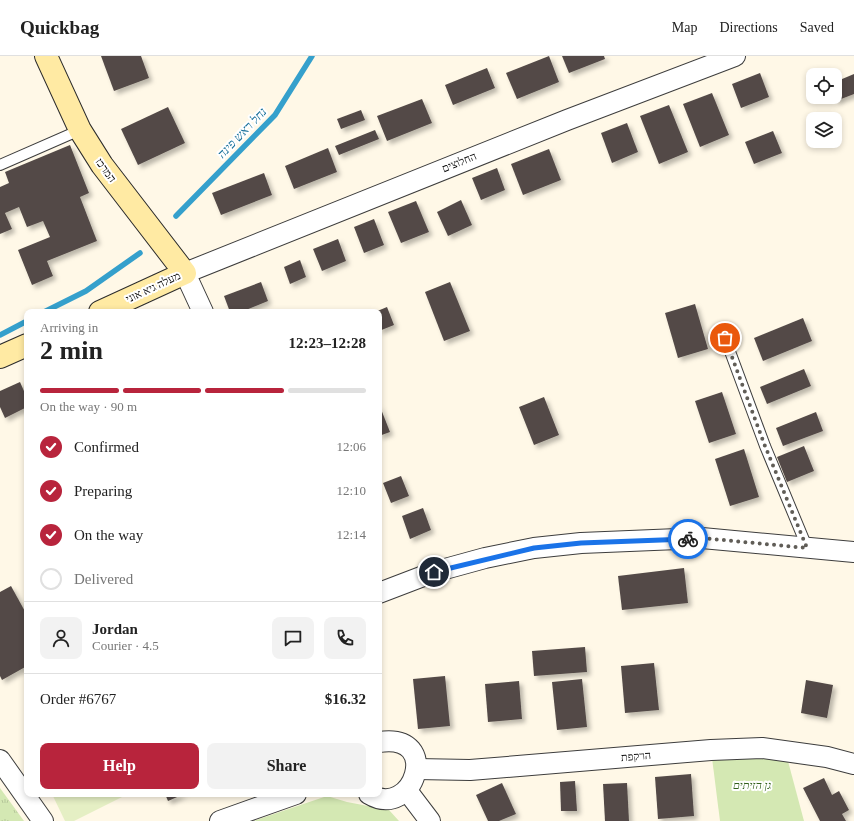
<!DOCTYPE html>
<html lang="en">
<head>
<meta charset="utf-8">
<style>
	:root { --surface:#fff; --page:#f2f2f2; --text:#222; --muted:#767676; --line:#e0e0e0; --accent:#b8243c }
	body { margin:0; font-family:"Times New Roman","Noto Sans Hebrew",serif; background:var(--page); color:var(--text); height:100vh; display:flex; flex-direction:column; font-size:15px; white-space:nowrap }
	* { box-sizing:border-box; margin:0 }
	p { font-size:13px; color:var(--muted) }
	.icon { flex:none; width:22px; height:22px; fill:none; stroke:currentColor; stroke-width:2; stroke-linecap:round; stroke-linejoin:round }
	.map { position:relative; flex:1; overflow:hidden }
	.drawer { position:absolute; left:24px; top:253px; width:358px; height:488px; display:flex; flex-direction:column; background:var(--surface); border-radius:8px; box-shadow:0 2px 6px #0003 }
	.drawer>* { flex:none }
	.tools { position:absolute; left:806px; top:12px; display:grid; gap:8px }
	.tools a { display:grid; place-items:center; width:36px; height:36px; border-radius:8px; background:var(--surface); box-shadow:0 2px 6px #0003; font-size:20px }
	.pin { position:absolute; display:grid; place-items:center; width:34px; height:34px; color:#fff; margin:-17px; border:2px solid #fff; border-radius:50%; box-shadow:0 1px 4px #0007 }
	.courier { position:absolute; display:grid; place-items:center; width:40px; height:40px; margin:-20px; border:3px solid #1a73e8; border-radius:50%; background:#fff; color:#222; box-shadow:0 1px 5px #0007 }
	.summary em { font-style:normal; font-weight:700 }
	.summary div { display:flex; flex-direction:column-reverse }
	.summary { display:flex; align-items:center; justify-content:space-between; height:68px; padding:0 16px }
	h1 { font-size:26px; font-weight:700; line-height:30px }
	.bar { display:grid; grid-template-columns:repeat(4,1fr); gap:6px 4px; align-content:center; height:48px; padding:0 16px }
	.bar i { height:5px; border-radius:3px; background:var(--line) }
	.bar .selected { background:var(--accent) }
	.bar p { grid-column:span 4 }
	.line { display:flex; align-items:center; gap:10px; padding:0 16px; border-top:1px solid var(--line) }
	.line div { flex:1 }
	.round { display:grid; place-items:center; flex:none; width:42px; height:42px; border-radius:8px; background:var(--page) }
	ol { padding:0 16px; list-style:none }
	li { display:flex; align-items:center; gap:12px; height:44px }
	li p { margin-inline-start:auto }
	li .icon { padding:4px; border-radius:50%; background:var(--accent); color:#fff; stroke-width:4 }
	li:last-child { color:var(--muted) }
	li i { width:22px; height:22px; border:2px solid var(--line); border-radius:50% }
	.primary-button { display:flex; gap:8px; margin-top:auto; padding:8px 16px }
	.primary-button a { flex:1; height:46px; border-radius:8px; background:var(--accent); color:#fff; font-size:16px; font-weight:700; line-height:46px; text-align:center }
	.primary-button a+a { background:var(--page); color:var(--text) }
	header { display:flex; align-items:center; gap:24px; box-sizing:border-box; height:56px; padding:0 20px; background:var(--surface); border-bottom:1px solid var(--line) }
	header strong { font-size:19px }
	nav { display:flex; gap:22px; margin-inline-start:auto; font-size:14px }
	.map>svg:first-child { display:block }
</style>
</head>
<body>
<header>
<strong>Quickbag</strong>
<nav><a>Map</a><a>Directions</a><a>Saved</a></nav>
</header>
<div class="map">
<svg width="854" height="765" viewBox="0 0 854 765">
	<defs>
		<pattern id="grass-tufts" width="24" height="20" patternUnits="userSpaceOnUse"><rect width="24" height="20" fill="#d4e8b3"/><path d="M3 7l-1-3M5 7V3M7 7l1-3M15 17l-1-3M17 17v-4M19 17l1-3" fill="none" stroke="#b5c699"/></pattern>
		<filter id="shadow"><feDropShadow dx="3.5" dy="3.5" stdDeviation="2" flood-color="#0004"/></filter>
	</defs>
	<rect width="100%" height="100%" fill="#fff8e7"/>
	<path fill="url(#grass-tufts)" d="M0 732 24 765H0Z"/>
	<g fill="#d4e8b3">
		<path d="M711 694H785L804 765H720Z"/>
		<path d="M327 740 347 746 389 754 399 765H253Z"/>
	</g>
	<path fill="#e5efc4" d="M52 738H128L74 765H65Z"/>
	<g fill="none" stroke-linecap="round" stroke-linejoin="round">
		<g stroke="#35a0cc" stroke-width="5.5">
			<path d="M176 160 275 59 312 0"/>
			<path d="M44 256 86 235 140 197"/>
			<path d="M0 279 27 265"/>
		</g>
	</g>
	<g fill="#534a47" filter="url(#shadow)">
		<path d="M101 0H141L149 22 114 35Z"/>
		<path d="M549 0 559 26 517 43 506 17Z"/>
		<path d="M562 0H604L605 3 569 17Z"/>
		<path d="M487 12 495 32 453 49 445 29Z"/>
		<path d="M760 17 769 41 741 52 732 28Z"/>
		<path d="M854 18V38L836 45 835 41V26Z"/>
		<path d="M712 37 729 79 700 91 683 48Z"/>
		<path d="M422 43 432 67 387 85 377 60Z"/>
		<path d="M669 49 688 96 659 108 640 60Z"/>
		<path d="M168 51 185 87 138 109 121 73Z"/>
		<path d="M361 54 365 64 341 73 337 63Z"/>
		<path d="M627 67 638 96 612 107 601 77Z"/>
		<path d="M375 74 379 83 339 99 335 90Z"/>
		<path d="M773 75 782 97 754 108 745 86Z"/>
		<path d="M70 89 89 137 80 141 97 185 47 205 53 220 32 229 18 194 50 181 43 165 27 171 19 151 5 157 12 173 0 178V131L9 127 5 116Z"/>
		<path d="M328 92 337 116 294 133 285 110Z"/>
		<path d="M549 93 561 124 523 139 511 108Z"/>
		<path d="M497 112 505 134 481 144 472 122Z"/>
		<path d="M264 117 272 139 221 159 212 137Z"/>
		<path d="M461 144 472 169 448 180 437 156Z"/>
		<path d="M416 145 429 176 401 187 388 156Z"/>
		<path d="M374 163 384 189 364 197 354 171Z"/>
		<path d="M338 183 346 205 322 215 313 193Z"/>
		<path d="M300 204 306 221 290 228 284 211Z"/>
		<path d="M261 226 268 245 241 256H230L224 240Z"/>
		<path d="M450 226 470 275 444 285 425 236Z"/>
		<path d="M695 248 708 293 678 302 665 257Z"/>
		<path d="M387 251 394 269 379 275V256H375Z"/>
		<path d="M803 262 812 285 763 305 754 282Z"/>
		<path d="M804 313 811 330 767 348 760 331Z"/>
		<path d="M20 326 27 342V351L5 362 0 351V335Z"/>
		<path d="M722 336 736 378 709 387 695 345Z"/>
		<path d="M544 341 559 379 534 389 519 351Z"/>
		<path d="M379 348 390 376 379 380Z"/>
		<path d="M816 356 823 375 783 390 776 372Z"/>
		<path d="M804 390 814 415 787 426 777 401Z"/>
		<path d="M744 393 759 441 730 450 715 403Z"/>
		<path d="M401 420 409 440 391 447 383 427Z"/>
		<path d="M423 452 431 474 410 483 402 460Z"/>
		<path d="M684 512 688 547 622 554 618 520Z"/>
		<path d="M11 530 27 559V610L2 624 0 620V536Z"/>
		<path d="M585 591 587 616 534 620 532 595Z"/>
		<path d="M654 607 659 654 625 657 621 610Z"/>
		<path d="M445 620 450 670 418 673 413 623Z"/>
		<path d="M582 623 587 671 557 674 552 626Z"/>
		<path d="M806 624 833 629 827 662 801 657Z"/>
		<path d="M519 625 522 663 488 666 485 628Z"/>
		<path d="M691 718 694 760 658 763 655 721Z"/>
		<path d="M824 722 832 739 839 735 849 754 842 758 846 765H820L803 732Z"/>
		<path d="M575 725 577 755H561L560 726Z"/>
		<path d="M502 727 516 758 499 765H488L476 739Z"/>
		<path d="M627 727 629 765H605L603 728Z"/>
		<path d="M165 738H184L168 745Z"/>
	</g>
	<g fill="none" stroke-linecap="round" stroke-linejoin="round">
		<defs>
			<g id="lane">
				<path d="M0 109 80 74"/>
				<path d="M725 282 765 390 807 491"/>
			</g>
			<g id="street">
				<path d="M203 256 185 217 567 64 735 0"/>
				<path d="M379 537 434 516 485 502 534 492 581 487 702 482 854 496"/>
				<path d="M0 704 43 765"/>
				<path d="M417 713 470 714 711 694 762 692 827 701 854 708"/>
				<path d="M408 736 430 765"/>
				<path d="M369 738C414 765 443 676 379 686"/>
				<path d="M220 765 296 738"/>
			</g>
			<g id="secondary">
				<path d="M46 0 80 74 102 109 185 217 100 256"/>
				<path d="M0 301 27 289"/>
			</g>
		</defs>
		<use href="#lane" stroke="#3d3d3d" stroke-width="12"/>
		<use href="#street" stroke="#3d3d3d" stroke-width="22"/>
		<use href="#secondary" stroke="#2c2c2c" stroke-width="24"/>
		<use href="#lane" stroke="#fff" stroke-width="10"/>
		<use href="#street" stroke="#fff" stroke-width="20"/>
		<use href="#secondary" stroke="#ffeaa3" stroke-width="22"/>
	</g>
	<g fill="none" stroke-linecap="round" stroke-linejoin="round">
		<path stroke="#605d57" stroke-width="4" stroke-dasharray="0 7.2" d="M688 483 702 482 807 492 765 390 725 282"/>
		<path stroke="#1a73e8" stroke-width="5" d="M434 516 534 492 581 487 688 483"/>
	</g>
	<g text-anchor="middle" stroke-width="4" stroke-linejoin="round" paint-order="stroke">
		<g font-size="11" fill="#0a0a0a" stroke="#fff">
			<text transform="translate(459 106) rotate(-22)" y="4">החלוצים</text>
			<text transform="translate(106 114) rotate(54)" y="4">המרכז</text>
			<text transform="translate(153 231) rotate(-25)" y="4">מעלה גיא אוני</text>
			<text transform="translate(636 700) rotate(-5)" y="4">הרקפת</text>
		</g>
		<g font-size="11" font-style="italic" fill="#32601c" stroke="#fff">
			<text x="752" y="733">גן הזיתים</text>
		</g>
		<g font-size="12" font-style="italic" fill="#166f99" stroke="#fff">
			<text transform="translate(242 77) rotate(-46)" y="4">נחל ראש פינה</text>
		</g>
	</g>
</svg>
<div class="tools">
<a><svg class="icon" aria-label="locate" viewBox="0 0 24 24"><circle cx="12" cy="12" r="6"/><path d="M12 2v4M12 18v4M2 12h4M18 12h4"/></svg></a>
<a><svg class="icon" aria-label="layers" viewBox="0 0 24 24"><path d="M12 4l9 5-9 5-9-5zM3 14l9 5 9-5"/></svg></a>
</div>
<div class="pin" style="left:725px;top:282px;background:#ea580c"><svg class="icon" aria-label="bag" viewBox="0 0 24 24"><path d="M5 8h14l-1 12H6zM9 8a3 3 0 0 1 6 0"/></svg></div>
<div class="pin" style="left:434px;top:516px;background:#1f2937"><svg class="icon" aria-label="home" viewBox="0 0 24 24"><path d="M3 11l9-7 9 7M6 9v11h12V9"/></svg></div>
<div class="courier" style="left:688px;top:483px"><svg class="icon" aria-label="bike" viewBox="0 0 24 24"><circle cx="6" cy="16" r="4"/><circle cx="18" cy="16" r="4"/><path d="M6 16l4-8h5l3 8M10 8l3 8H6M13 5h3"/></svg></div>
<section class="drawer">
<div class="summary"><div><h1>2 min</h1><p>Arriving in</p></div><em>12:23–12:28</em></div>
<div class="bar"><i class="selected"></i><i class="selected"></i><i class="selected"></i><i></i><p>On the way · 90 m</p></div>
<ol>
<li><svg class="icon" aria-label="check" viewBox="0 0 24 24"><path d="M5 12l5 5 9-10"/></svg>Confirmed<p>12:06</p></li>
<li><svg class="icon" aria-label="check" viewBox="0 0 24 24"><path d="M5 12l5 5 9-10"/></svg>Preparing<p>12:10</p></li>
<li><svg class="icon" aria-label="check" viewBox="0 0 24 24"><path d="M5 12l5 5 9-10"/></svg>On the way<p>12:14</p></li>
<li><i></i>Delivered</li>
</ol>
<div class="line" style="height:72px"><a class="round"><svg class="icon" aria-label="person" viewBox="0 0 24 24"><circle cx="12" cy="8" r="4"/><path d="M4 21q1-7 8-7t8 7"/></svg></a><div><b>Jordan</b><p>Courier · 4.5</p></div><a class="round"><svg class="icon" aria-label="chat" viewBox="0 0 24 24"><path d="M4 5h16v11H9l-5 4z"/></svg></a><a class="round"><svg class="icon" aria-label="phone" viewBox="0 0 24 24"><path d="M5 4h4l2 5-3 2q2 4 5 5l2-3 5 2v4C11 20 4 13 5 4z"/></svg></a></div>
<div class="line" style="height:52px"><div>Order #6767</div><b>$16.32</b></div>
<div class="primary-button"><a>Help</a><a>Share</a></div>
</section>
</div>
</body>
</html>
